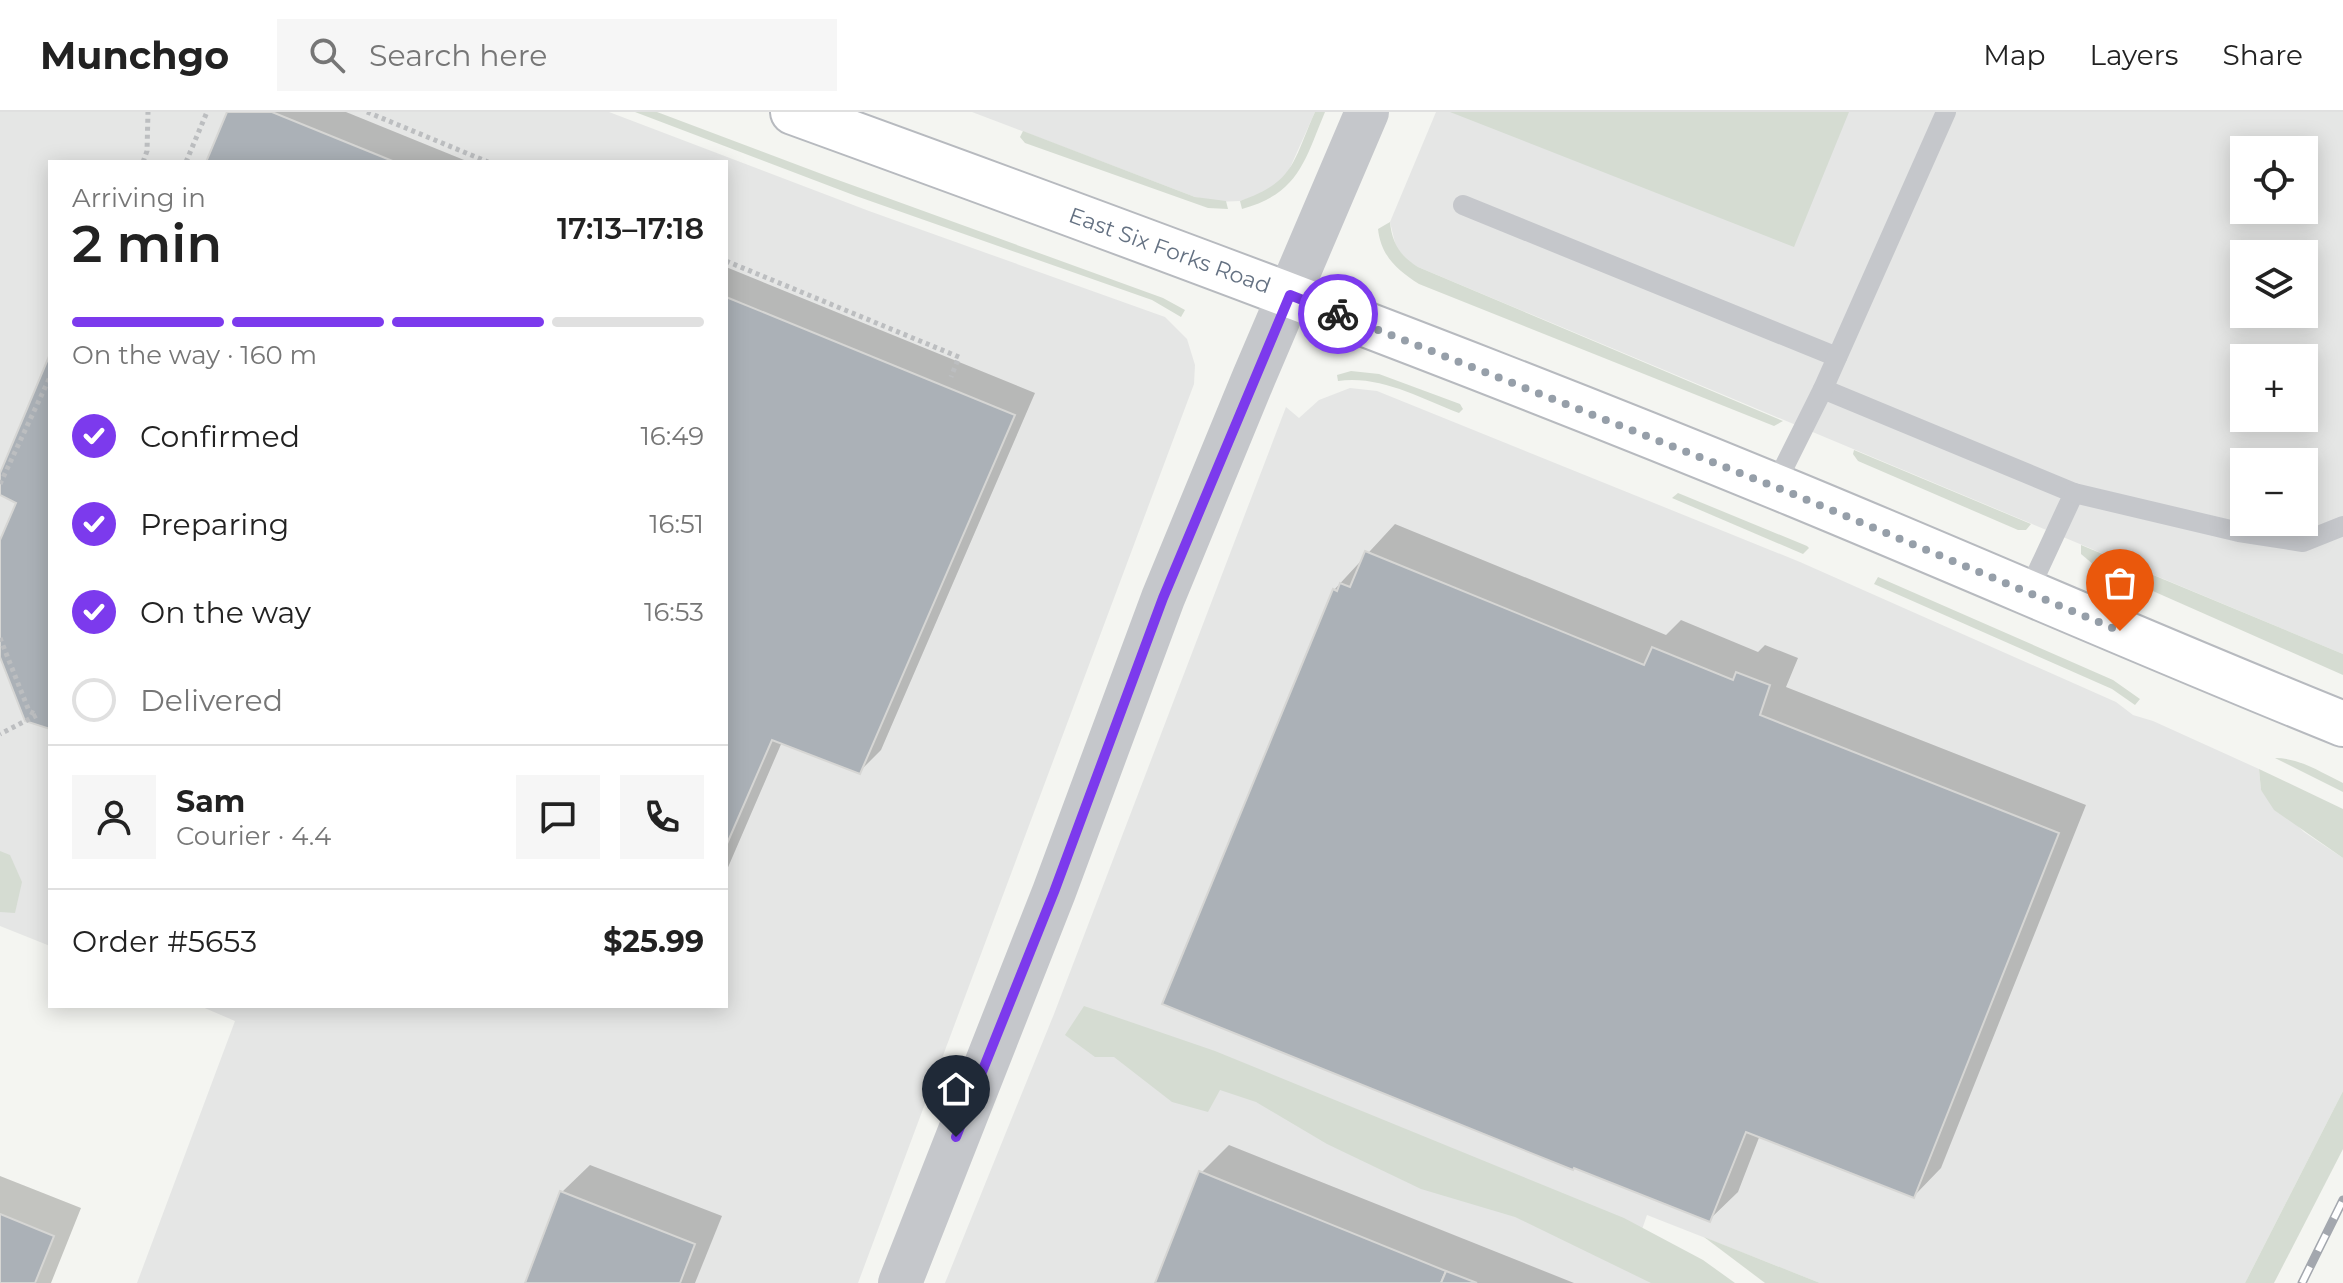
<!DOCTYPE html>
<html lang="en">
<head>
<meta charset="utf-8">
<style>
	:root { --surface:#fff; --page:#f6f6f6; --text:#222; --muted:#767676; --line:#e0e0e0; --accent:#7c3aed }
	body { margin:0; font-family:Montserrat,sans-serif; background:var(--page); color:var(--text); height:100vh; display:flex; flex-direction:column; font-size:30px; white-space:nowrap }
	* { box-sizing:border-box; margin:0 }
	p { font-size:26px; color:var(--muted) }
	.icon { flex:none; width:44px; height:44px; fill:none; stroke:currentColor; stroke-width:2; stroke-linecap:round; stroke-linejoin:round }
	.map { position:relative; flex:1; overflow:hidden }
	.details { position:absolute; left:48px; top:48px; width:680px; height:848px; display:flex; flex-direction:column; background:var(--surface); border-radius:0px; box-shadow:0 4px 20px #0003 }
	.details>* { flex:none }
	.tools { position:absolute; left:2230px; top:24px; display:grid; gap:16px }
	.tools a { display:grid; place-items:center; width:88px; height:88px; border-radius:0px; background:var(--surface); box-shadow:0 4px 20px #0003; font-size:40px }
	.pin { position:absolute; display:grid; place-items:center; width:68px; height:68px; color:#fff; margin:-82px -34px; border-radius:50% 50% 50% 0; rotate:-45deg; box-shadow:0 0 8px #0007 }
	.pin .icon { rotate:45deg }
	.courier { position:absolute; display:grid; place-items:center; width:80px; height:80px; margin:-40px; border:6px solid #7c3aed; border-radius:50%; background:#fff; color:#222; box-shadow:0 2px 10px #0007 }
	.head em { font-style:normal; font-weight:600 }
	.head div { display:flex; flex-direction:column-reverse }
	.head { display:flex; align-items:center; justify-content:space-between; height:136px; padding:0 24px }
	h1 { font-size:52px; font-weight:600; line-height:60px }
	.bar { display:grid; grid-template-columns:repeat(4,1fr); gap:12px 8px; align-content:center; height:96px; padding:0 24px }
	.bar i { height:10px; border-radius:6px; background:var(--line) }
	.bar .active { background:var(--accent) }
	.bar p { grid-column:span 4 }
	.line { display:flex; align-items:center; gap:20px; padding:0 24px; border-top:2px solid var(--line) }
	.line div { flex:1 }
	.round { display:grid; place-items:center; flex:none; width:84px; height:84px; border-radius:0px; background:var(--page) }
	ol { padding:0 24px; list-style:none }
	li { display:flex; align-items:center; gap:24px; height:88px }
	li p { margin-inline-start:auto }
	li .icon { padding:8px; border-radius:50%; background:var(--accent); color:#fff; stroke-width:4 }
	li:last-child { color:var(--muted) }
	li i { width:44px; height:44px; border:4px solid var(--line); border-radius:50% }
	header { display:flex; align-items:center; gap:48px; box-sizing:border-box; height:112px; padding:0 40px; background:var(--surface); border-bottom:2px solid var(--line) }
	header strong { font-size:38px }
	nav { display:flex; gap:44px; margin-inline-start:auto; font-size:28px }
	.search { width:560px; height:72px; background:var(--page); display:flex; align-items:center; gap:20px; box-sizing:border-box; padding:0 28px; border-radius:0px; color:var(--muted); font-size:30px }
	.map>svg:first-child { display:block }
</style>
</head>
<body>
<header>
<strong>Munchgo</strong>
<div class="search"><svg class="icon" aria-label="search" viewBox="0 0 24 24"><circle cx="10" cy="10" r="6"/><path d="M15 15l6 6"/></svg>Search here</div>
<nav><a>Map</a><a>Layers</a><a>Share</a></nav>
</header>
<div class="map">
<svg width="2343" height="1171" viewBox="0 0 2343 1171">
	<rect width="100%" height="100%" fill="#f4f5f1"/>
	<g fill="#e5e6e5" fill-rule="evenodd">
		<path d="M0 0H609L869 99 1165 205 1187 227 1195 253 1194 272 858 1171H137L235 909 200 894H726V50H50V834L0 814Z"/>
		<path d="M972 0H1315L1289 58 1280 70 1261 82 1240 89 1216 90 1195 85Z"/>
		<path d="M1436 0H2343V542L1418 155 1409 150 1396 135 1390 110ZM2244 38H2304V98H2244ZM2244 142H2304V202H2244ZM2244 246H2304V306H2244ZM2244 350H2304V410H2244Z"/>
		<path d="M1350 276 1377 279 1800 450 2116 590 2133 603 2153 609 2259 657 2261 678 2304 720 2343 746V979L2245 1171H1820L1647 1103 1639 1126 1694 1171H945L1054 902 1286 295 1299 306 1319 288Z"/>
	</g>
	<g fill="#d5dcd2">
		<path d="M635 0H657L827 64 1163 186 1185 198 1181 205 1152 188 856 84Z"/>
		<path d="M1315 0H1325C1304 50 1299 81 1242 97L1240 89C1295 70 1293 49 1315 0Z"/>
		<path d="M1450 0H1849L1794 135Z"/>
		<path d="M1023 19 1195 85 1226 89 1228 97 1208 96 1025 31 1020 25Z"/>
		<path d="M1390 110C1392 131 1400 144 1418 155L1783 309 1774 314 1419 172C1397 158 1381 144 1378 117Z"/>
		<path d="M1351 259 1379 262 1460 292 1463 297 1459 301C1420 286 1380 263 1338 269L1337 263Z"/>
		<path d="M1854 338 2031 412 2026 418H2018L1858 349 1853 342Z"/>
		<path d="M1678 381 1807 434 1809 436 1803 442 1672 386Z"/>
		<path d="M2081 433 2343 542V563L2094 453 2081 442Z"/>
		<path d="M1878 465 2113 568 2140 587 2135 593 2112 577 1874 472Z"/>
		<path d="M2275 646C2300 646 2322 661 2343 671V680Z"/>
		<path d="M2259 657 2343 697V746L2274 698 2261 678Z"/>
		<path d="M0 739 10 743 22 770 15 801 0 800Z"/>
		<path d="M1084 894 1215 939 1624 1106 1703 1148 1735 1171H1651L1515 1105 1421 1077 1327 1032 1256 990 1220 978 1208 1000 1172 990 1114 945H1095L1065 923Z"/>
		<path d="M2343 979V1037L2274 1171H2245Z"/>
		<path d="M1704 1125 1820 1171H1765Z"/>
	</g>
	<g fill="#0003">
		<path d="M229 0H346L469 50H208Z"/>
		<path d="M726 155 1035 281 881 638 859 660 782 630 726 760Z"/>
		<path d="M1395 412 1666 523 1681 508 1758 540 1765 533 1798 546 1786 575 2086 693 1941 1056 1914 1084 1760 1023 1738 1080 1710 1107 1334 478Z"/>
		<path d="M1229 1033 1574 1171H1157L1201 1061Z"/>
		<path d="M590 1053 722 1104 695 1171H527L562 1080Z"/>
		<path d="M0 1064 81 1096 51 1171H0Z"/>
	</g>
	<g fill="#abb1b7" stroke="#d6d6d4" stroke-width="2">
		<path d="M227 0H272L395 50H206Z"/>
		<path d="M726 185 1015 303 860 662 772 628 726 734Z"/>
		<path d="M50 242V617L25 609 0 545V428L16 391 0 383V361Z"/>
		<path d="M1365 439 1644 553 1652 535 1733 568 1736 560 1770 573 1760 603 2059 721 1914 1086 1746 1020 1710 1110 1574 1056 1573 1058 1162 892 1333 477 1337 479 1340 471 1350 475Z"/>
		<path d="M1199 1059 1446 1159 1441 1171H1155Z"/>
		<path d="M560 1079 695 1132 680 1171H525Z"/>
		<path d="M0 1102 54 1124 35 1171H0Z"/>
		<path d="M1446 1159 1477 1171H1441Z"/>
	</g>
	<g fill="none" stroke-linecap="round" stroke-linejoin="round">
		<defs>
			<path id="secondary" d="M793 0C1129 122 1464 246 1794 382 1978 458 2159 538 2343 612"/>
		</defs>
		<use href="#secondary" stroke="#b7babf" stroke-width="48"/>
		<g stroke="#bcbec0" stroke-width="5" stroke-dasharray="4 4" stroke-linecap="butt">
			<path d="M367 0 488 50"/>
			<path d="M143 50 147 39 148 0"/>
			<path d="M186 50 207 0"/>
			<path d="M726 149 959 245 951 265"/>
			<path d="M0 372 50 265"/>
			<path d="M0 526 29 599 37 603 0 622"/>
		</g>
		<g stroke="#c5c7cb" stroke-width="20">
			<path d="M1463 93 1837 245"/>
			<path d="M1823 277 2074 381 2028 480"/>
			<path d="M1774 375 1823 277 1946 0"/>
			<path d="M2074 381 2239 420 2303 430 2343 414"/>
		</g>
		<path stroke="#c5c7cb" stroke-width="44" d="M900 1171 1054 780 1163 486 1254 265 1367 0"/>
		<use href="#secondary" stroke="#fff" stroke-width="44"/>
		<defs>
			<path id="rail" d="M2302 1171 2343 1088"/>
		</defs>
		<use href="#rail" stroke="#a3a7ae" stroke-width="9"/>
		<use href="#rail" stroke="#fff" stroke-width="6" stroke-dasharray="18" stroke-linecap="butt"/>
	</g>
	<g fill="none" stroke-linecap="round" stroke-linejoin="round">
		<path stroke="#969fa9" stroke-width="8" stroke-dasharray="0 14.4" d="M1338 202 1793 382 2120 519"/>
		<path stroke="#7c3aed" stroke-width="10" d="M956 1025 1054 780 1163 486 1290 183 1338 202"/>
	</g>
	<g text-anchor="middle" stroke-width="8" stroke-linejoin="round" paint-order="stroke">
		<g font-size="22" fill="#647182" stroke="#fff">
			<text transform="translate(1170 138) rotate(20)" y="8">East Six Forks Road</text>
		</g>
	</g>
</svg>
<div class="tools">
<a><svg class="icon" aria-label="locate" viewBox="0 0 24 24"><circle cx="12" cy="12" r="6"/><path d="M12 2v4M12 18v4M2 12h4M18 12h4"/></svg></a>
<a><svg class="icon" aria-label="layers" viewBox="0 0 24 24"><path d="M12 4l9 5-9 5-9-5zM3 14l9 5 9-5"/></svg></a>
<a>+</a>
<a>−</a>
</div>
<div class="pin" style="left:2120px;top:519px;background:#ea580c"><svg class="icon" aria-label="bag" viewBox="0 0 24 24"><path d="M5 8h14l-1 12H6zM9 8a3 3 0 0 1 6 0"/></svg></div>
<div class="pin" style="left:956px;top:1025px;background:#1f2937"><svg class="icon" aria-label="home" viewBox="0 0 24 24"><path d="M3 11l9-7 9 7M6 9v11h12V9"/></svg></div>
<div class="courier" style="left:1338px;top:202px"><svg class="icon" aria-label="bike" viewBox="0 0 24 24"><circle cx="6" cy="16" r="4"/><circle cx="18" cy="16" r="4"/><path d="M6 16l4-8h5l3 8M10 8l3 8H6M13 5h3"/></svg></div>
<section class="details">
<div class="head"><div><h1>2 min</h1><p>Arriving in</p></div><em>17:13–17:18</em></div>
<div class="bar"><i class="active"></i><i class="active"></i><i class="active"></i><i></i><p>On the way · 160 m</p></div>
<ol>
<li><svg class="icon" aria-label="check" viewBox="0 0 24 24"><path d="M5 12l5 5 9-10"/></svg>Confirmed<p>16:49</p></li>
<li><svg class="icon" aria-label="check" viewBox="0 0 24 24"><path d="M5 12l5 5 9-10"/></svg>Preparing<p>16:51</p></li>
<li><svg class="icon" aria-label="check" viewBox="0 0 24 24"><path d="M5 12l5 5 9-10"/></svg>On the way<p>16:53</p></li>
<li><i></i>Delivered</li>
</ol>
<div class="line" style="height:144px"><a class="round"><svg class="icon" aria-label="person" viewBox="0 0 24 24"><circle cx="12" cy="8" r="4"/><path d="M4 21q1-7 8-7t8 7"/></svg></a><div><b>Sam</b><p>Courier · 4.4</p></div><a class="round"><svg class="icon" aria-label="chat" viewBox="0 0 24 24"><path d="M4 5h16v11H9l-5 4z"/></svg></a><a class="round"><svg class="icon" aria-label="phone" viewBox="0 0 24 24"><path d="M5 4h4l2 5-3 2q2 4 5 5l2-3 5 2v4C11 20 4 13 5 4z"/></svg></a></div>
<div class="line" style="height:104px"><div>Order #5653</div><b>$25.99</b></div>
</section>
</div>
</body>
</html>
